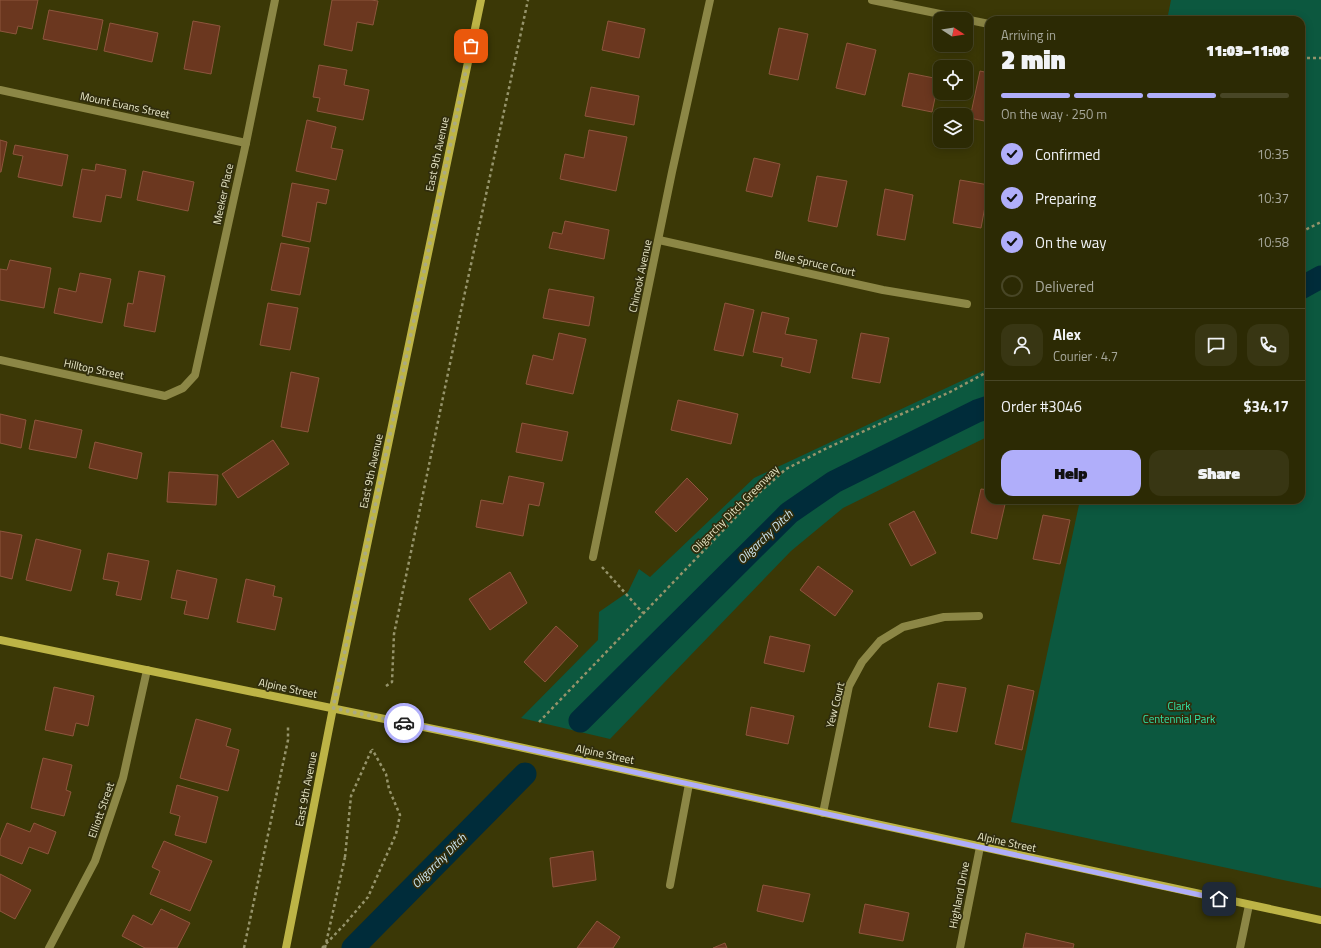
<!DOCTYPE html>
<html lang="en">
<head>
<meta charset="utf-8">
<style>
	:root { --surface:#2c2a04; --page:#383613; --text:#f1f3f6; --muted:#a6a79a; --line:#484626; --accent:#b0aefa }
	body { margin:0; font-family:"Titillium Web",sans-serif; background:var(--page); color:var(--text); height:100vh; display:flex; flex-direction:column; font-size:15px; white-space:nowrap }
	* { box-sizing:border-box; margin:0 }
	p { font-size:13px; color:var(--muted) }
	.icon { flex:none; width:22px; height:22px; fill:none; stroke:currentColor; stroke-width:2; stroke-linecap:round; stroke-linejoin:round }
	.map { position:relative; flex:1; overflow:hidden }
	.details { position:absolute; left:985px; top:16px; width:320px; height:488px; display:flex; flex-direction:column; background:var(--surface); border-radius:12px; box-shadow:0 2px 10px #0003,0 0 0 1px var(--line) }
	.details>* { flex:none }
	.needle { width:26px; rotate:102deg }
	.buttons { position:absolute; left:933px; top:12px; display:grid; gap:8px }
	.buttons a { display:grid; place-items:center; width:40px; height:40px; border-radius:8px; background:var(--surface); box-shadow:0 2px 10px #0003,0 0 0 1px var(--line); font-size:20px }
	.pin { position:absolute; display:grid; place-items:center; width:34px; height:34px; color:#fff; margin:-17px; border-radius:8px; box-shadow:0 2px 6px #0006 }
	.courier { position:absolute; display:grid; place-items:center; width:40px; height:40px; margin:-20px; border:3px solid #b0aefa; border-radius:50%; background:#fff; color:#222; box-shadow:0 1px 5px #0007 }
	.summary em { font-style:normal; font-weight:800 }
	.summary div { display:flex; flex-direction:column-reverse }
	.summary { display:flex; align-items:center; justify-content:space-between; height:68px; padding:0 16px }
	h1 { font-size:26px; font-weight:800; line-height:30px }
	.bar { display:grid; grid-template-columns:repeat(4,1fr); gap:6px 4px; align-content:center; height:48px; padding:0 16px }
	.bar i { height:5px; border-radius:3px; background:var(--line) }
	.bar .active { background:var(--accent) }
	.bar p { grid-column:span 4 }
	.line { display:flex; align-items:center; gap:10px; padding:0 16px; border-top:1px solid var(--line) }
	.line div { flex:1 }
	.round { display:grid; place-items:center; flex:none; width:42px; height:42px; border-radius:12px; background:var(--page) }
	ol { padding:0 16px; list-style:none }
	li { display:flex; align-items:center; gap:12px; height:44px }
	li p { margin-inline-start:auto }
	li .icon { padding:4px; border-radius:50%; background:var(--accent); color:#111; stroke-width:4 }
	li:last-child { color:var(--muted) }
	li i { width:22px; height:22px; border:2px solid var(--line); border-radius:50% }
	.primary-button { display:flex; gap:8px; margin-top:auto; padding:8px 16px }
	.primary-button a { flex:1; height:46px; border-radius:12px; background:var(--accent); color:#111; font-size:16px; font-weight:800; line-height:46px; text-align:center }
	.primary-button a+a { background:var(--page); color:var(--text) }
	.map>svg:first-child { display:block }
</style>
</head>
<body>
<div class="map">
<svg width="1321" height="948" viewBox="0 0 1321 948">
	<rect width="100%" height="100%" fill="#3b3806"/>
	<g fill="#0c583f">
		<path d="M1171 0H1321V888L1011 822 1080 500H1301V20H1167Z"/>
		<path d="M989 368V436L843 508 791 551 610 739 521 718 598 640 599 612 628 592 639 569 650 577 754 478Z"/>
	</g>
	<g fill="none" stroke-linecap="round" stroke-linejoin="round">
		<g stroke="#002c3a" stroke-width="23">
			<path d="M1301 288 1321 277"/>
			<path d="M580 721 789 513 834 482 977 411 989 407"/>
			<path d="M353 948 525 774"/>
		</g>
	</g>
	<g fill="#6b371f" stroke="#8d563d">
		<path d="M0 0H38L32 29 18 26 16 34 0 31Z"/>
		<path d="M332 0H371L378 1 373 25 357 22 352 51 324 45Z"/>
		<path d="M49 10 103 20 97 50 43 39Z"/>
		<path d="M193 21 220 26 211 74 184 69Z"/>
		<path d="M608 21 645 29 639 58 602 50Z"/>
		<path d="M110 23 158 33 152 62 104 51Z"/>
		<path d="M779 28 808 34 798 80 769 74Z"/>
		<path d="M847 43 876 50 865 95 836 88Z"/>
		<path d="M319 65 347 70 344 85 369 90 363 120 317 111 320 98 313 97Z"/>
		<path d="M980 71 989 73V122L970 118Z"/>
		<path d="M909 73 939 79 932 112 902 106Z"/>
		<path d="M591 87 639 96 634 125 585 116Z"/>
		<path d="M307 120 336 127 331 148 343 150 336 180 296 171Z"/>
		<path d="M589 130 627 137 616 191 560 179 565 154 584 158Z"/>
		<path d="M0 140 7 142 1 172H0Z"/>
		<path d="M15 145 68 155 62 186 18 177 23 156 13 154Z"/>
		<path d="M754 158 780 164 772 197 746 191Z"/>
		<path d="M96 164 126 170 121 198 106 195 101 222 73 217 82 169 95 171Z"/>
		<path d="M143 171 194 182 188 211 137 200Z"/>
		<path d="M817 176 847 181 837 227 808 221Z"/>
		<path d="M960 180 989 185 981 228 953 223Z"/>
		<path d="M292 183 329 190 326 204 317 202 310 242 282 236Z"/>
		<path d="M885 189 913 195 905 240 877 235Z"/>
		<path d="M565 221 609 230 604 259 549 248 553 232 562 234Z"/>
		<path d="M281 243 309 248 300 295 271 290Z"/>
		<path d="M10 260 51 268 44 308 0 300V269L7 270Z"/>
		<path d="M139 271 165 276 155 332 124 326 128 303 133 304Z"/>
		<path d="M80 273 111 279 102 323 54 313 59 288 76 292Z"/>
		<path d="M549 289 594 297 589 326 543 318Z"/>
		<path d="M268 303 298 308 290 350 260 345Z"/>
		<path d="M725 303 754 310 743 356 714 350Z"/>
		<path d="M762 312 789 318 785 334 817 340 810 373 781 366 783 358 753 352Z"/>
		<path d="M559 333 586 339 573 394 526 384 533 355 553 360Z"/>
		<path d="M861 333 889 338 880 383 852 378Z"/>
		<path d="M291 372 319 378 308 432 281 427Z"/>
		<path d="M678 400 738 414 731 444 671 430Z"/>
		<path d="M0 414 26 420 21 448 0 443Z"/>
		<path d="M35 420 82 430 76 458 29 449Z"/>
		<path d="M522 423 568 432 562 461 516 452Z"/>
		<path d="M273 440 289 464 238 498 222 474Z"/>
		<path d="M95 442 142 453 137 479 89 468Z"/>
		<path d="M169 472 218 475 216 505 167 502Z"/>
		<path d="M509 476 544 483 539 506 529 504 523 536 476 527 481 500 503 504Z"/>
		<path d="M687 478 708 499 676 532 655 512Z"/>
		<path d="M981 489 989 490V500H1006L997 539 971 533Z"/>
		<path d="M914 511 936 553 911 566 889 524Z"/>
		<path d="M1043 515 1070 520 1060 564 1033 559Z"/>
		<path d="M0 531 22 535 12 579 0 576Z"/>
		<path d="M36 539 81 550 71 591 26 580Z"/>
		<path d="M108 553 149 561 141 600 116 595 119 582 103 579Z"/>
		<path d="M818 566 853 591 835 616 800 590Z"/>
		<path d="M177 570 217 579 208 619 184 614 187 601 171 598Z"/>
		<path d="M510 572 527 603 490 630 469 599Z"/>
		<path d="M246 579 275 586 273 596 282 598 275 630 237 622Z"/>
		<path d="M556 626 578 646 545 682 524 662Z"/>
		<path d="M770 636 810 645 804 672 764 663Z"/>
		<path d="M938 683 966 688 957 732 929 727Z"/>
		<path d="M1008 685 1034 691 1022 750 995 744Z"/>
		<path d="M54 687 94 696 88 726 76 723 73 736 45 730Z"/>
		<path d="M751 707 794 716 788 744 746 735Z"/>
		<path d="M196 719 231 729 226 746 239 750 228 791 180 778Z"/>
		<path d="M43 758 72 765 66 790 71 792 64 816 31 808Z"/>
		<path d="M177 785 218 797 206 843 175 835 180 816 170 813Z"/>
		<path d="M7 823 30 832 34 823 56 832 48 854 29 847 22 864 0 855V840Z"/>
		<path d="M164 841 212 861 190 911 150 894 160 871 152 867Z"/>
		<path d="M593 851 596 880 553 887 550 858Z"/>
		<path d="M0 874 31 890 15 919 0 911Z"/>
		<path d="M763 885 810 894 803 922 757 911Z"/>
		<path d="M865 904 909 913 903 941 859 933Z"/>
		<path d="M161 909 190 923 177 948H145L122 936 133 915 152 925Z"/>
		<path d="M597 921 620 937 613 948H577Z"/>
		<path d="M1026 933 1074 944 1073 948H1023Z"/>
		<path d="M725 943 727 948H713Z"/>
	</g>
	<g fill="none" stroke-linecap="round" stroke-linejoin="round">
		<g stroke="#96946b" stroke-width="2.5" stroke-dasharray="3 3" stroke-linecap="butt">
			<path d="M1301 58H1321"/>
			<path d="M1301 232 1321 222"/>
			<path d="M602 567 643 613"/>
			<path d="M386 686 392 682 394 634 459 320 528 0"/>
			<path d="M539 722 760 492 786 469 827 448 950 392 989 371"/>
			<path d="M345 857 351 796 372 749"/>
			<path d="M244 948 288 740V727"/>
			<path d="M322 948 344 925 368 897 396 834 400 815 389 789 386 774 372 749"/>
		</g>
		<g stroke="#8c8746" stroke-width="8">
			<path d="M872 0 989 24"/>
			<path d="M0 90 246 143"/>
			<path d="M659 240 883 290 967 304"/>
			<path d="M0 360 165 396 183 388 195 375 246 143 275 0"/>
			<path d="M593 557 672 172 710 0"/>
			<path d="M823 813 849 686 862 662 880 641 903 627 944 617 979 616"/>
			<path d="M670 885 689 784"/>
			<path d="M49 948 95 861 123 778 147 670"/>
			<path d="M960 948 980 847"/>
			<path d="M1240 948 1249 905"/>
		</g>
		<g stroke="#bdb446" stroke-width="8">
			<path d="M0 640 477 738 1321 920"/>
			<path d="M286 948 333 708 481 0"/>
		</g>
		<path stroke="#96946b" stroke-width="2.5" stroke-dasharray="3 3" stroke-linecap="butt" d="M325 948 345 857"/>
	</g>
	<g fill="none" stroke-linecap="round" stroke-linejoin="round">
		<path stroke="#abaa83" stroke-width="4" stroke-dasharray="0 7.2" d="M404 723 333 708 471 46"/>
		<path stroke="#b0aefa" stroke-width="5" d="M404 723 477 738 1219 899"/>
	</g>
	<g text-anchor="middle" stroke-width="3.5" stroke-linejoin="round" paint-order="stroke">
		<g font-size="11" fill="#e8e7c7" stroke="#302d0d">
			<text transform="translate(125 105) rotate(12)" y="4">Mount Evans Street</text>
			<text transform="translate(437 154) rotate(-78)" y="4">East 9th Avenue</text>
			<text transform="translate(223 194) rotate(-78)" y="4">Meeker Place</text>
			<text transform="translate(815 263) rotate(13)" y="4">Blue Spruce Court</text>
			<text transform="translate(640 276) rotate(-78)" y="4">Chinook Avenue</text>
			<text transform="translate(94 369) rotate(12)" y="4">Hilltop Street</text>
			<text transform="translate(371 471) rotate(-78)" y="4">East 9th Avenue</text>
			<text transform="translate(735 509) rotate(-45)" y="4">Oligarchy Ditch Greenway</text>
			<text transform="translate(288 688) rotate(12)" y="4">Alpine Street</text>
			<text transform="translate(835 705) rotate(-76)" y="4">Yew Court</text>
			<text transform="translate(605 754) rotate(12)" y="4">Alpine Street</text>
			<text transform="translate(306 789) rotate(-79)" y="4">East 9th Avenue</text>
			<text transform="translate(101 810) rotate(-71)" y="4">Elliott Street</text>
			<text transform="translate(1007 842) rotate(12)" y="4">Alpine Street</text>
			<text transform="translate(959 895) rotate(-79)" y="4">Highland Drive</text>
		</g>
		<g font-size="11" fill="#30e5a9" stroke="#302d0d">
			<text x="1179" y="710">Clark<tspan x="1179" dy="13">Centennial Park</tspan></text>
		</g>
		<g font-size="12" font-style="italic" fill="#cde8f4" stroke="#302d0d">
			<text transform="translate(765 537) rotate(-44)" y="4">Oligarchy Ditch</text>
			<text transform="translate(439 861) rotate(-45)" y="4">Oligarchy Ditch</text>
		</g>
	</g>
</svg>
<div class="buttons">
<a><svg class="needle" viewBox="-14 -14 28 28"><path d="M0-13l5 13h-10z" fill="#e53935"/><path d="M0 13l5-13h-10z" fill="#a6a79a"/></svg></a>
<a><svg class="icon" aria-label="locate" viewBox="0 0 24 24"><circle cx="12" cy="12" r="6"/><path d="M12 2v4M12 18v4M2 12h4M18 12h4"/></svg></a>
<a><svg class="icon" aria-label="layers" viewBox="0 0 24 24"><path d="M12 4l9 5-9 5-9-5zM3 14l9 5 9-5"/></svg></a>
</div>
<div class="pin" style="left:471px;top:46px;background:#ea580c"><svg class="icon" aria-label="bag" viewBox="0 0 24 24"><path d="M5 8h14l-1 12H6zM9 8a3 3 0 0 1 6 0"/></svg></div>
<div class="pin" style="left:1219px;top:899px;background:#1f2937"><svg class="icon" aria-label="home" viewBox="0 0 24 24"><path d="M3 11l9-7 9 7M6 9v11h12V9"/></svg></div>
<div class="courier" style="left:404px;top:723px"><svg class="icon" aria-label="car" viewBox="0 0 24 24"><path d="M5 17H2v-5l4-1 3-4h7l3 4 3 1v5h-3M9 17h6M6 11h13"/><circle cx="7" cy="17" r="2"/><circle cx="17" cy="17" r="2"/></svg></div>
<section class="details">
<div class="summary"><div><h1>2 min</h1><p>Arriving in</p></div><em>11:03–11:08</em></div>
<div class="bar"><i class="active"></i><i class="active"></i><i class="active"></i><i></i><p>On the way · 250 m</p></div>
<ol>
<li><svg class="icon" aria-label="check" viewBox="0 0 24 24"><path d="M5 12l5 5 9-10"/></svg>Confirmed<p>10:35</p></li>
<li><svg class="icon" aria-label="check" viewBox="0 0 24 24"><path d="M5 12l5 5 9-10"/></svg>Preparing<p>10:37</p></li>
<li><svg class="icon" aria-label="check" viewBox="0 0 24 24"><path d="M5 12l5 5 9-10"/></svg>On the way<p>10:58</p></li>
<li><i></i>Delivered</li>
</ol>
<div class="line" style="height:72px"><a class="round"><svg class="icon" aria-label="person" viewBox="0 0 24 24"><circle cx="12" cy="8" r="4"/><path d="M4 21q1-7 8-7t8 7"/></svg></a><div><b>Alex</b><p>Courier · 4.7</p></div><a class="round"><svg class="icon" aria-label="chat" viewBox="0 0 24 24"><path d="M4 5h16v11H9l-5 4z"/></svg></a><a class="round"><svg class="icon" aria-label="phone" viewBox="0 0 24 24"><path d="M5 4h4l2 5-3 2q2 4 5 5l2-3 5 2v4C11 20 4 13 5 4z"/></svg></a></div>
<div class="line" style="height:52px"><div>Order #3046</div><b>$34.17</b></div>
<div class="primary-button"><a>Help</a><a>Share</a></div>
</section>
</div>
</body>
</html>
